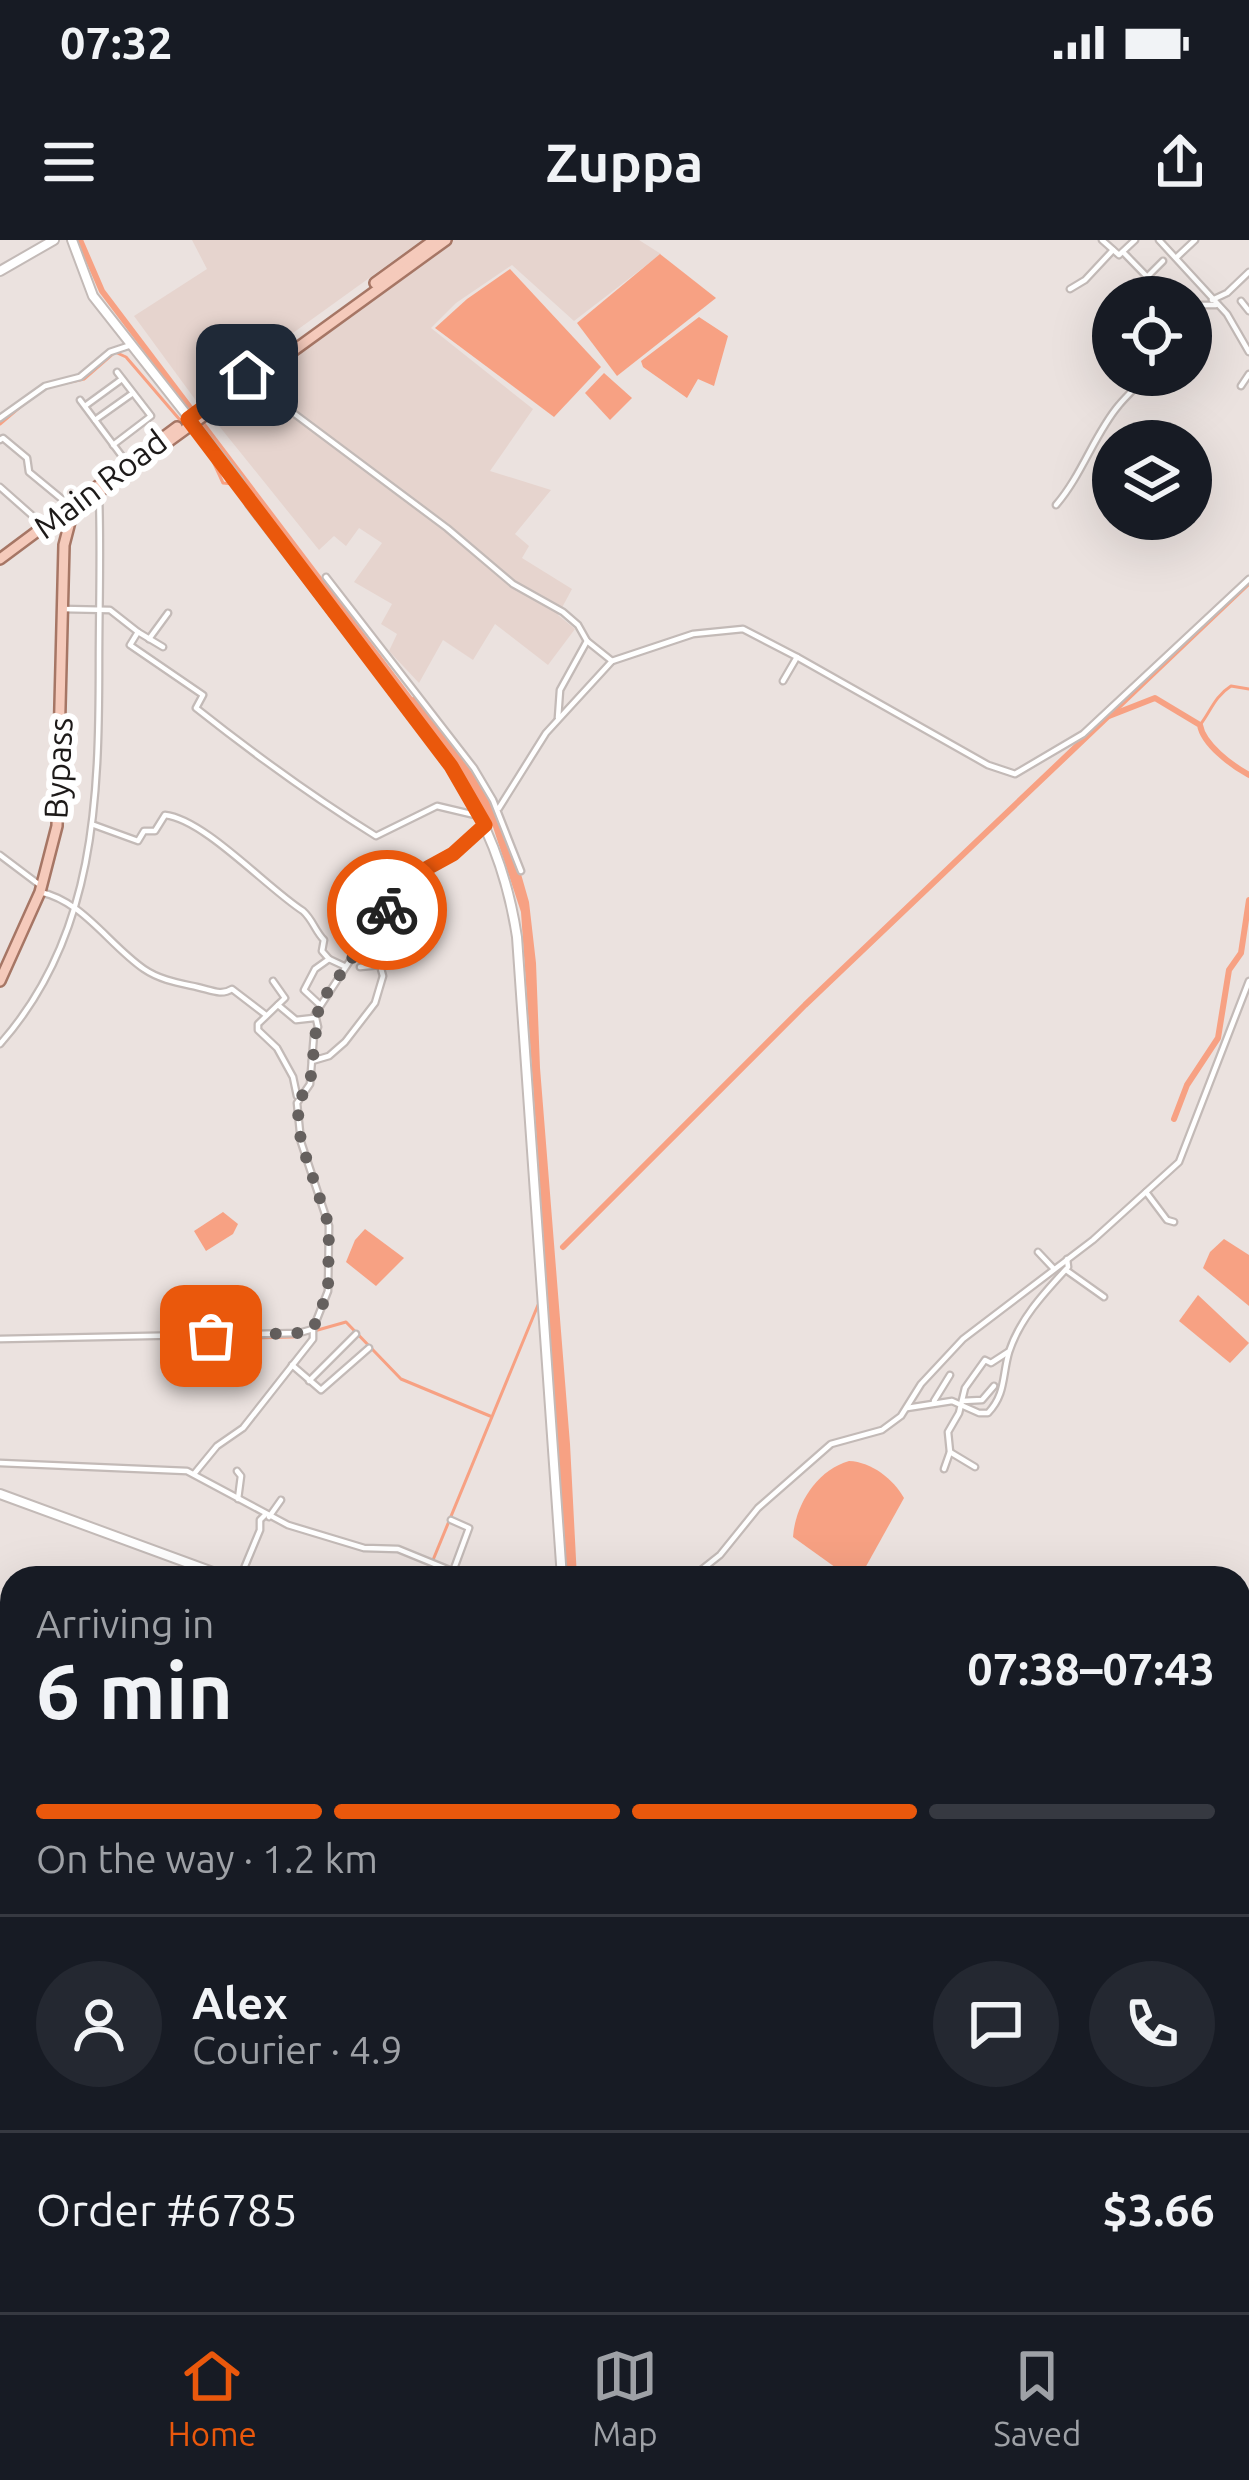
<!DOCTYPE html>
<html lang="en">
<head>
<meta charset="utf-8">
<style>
	:root { --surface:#171b24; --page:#242831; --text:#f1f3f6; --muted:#9ea1a6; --line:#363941; --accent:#ea580c }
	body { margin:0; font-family:Ubuntu,sans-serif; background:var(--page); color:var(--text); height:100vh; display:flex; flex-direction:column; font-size:45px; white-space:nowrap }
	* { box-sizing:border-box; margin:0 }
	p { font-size:39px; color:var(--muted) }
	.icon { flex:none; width:66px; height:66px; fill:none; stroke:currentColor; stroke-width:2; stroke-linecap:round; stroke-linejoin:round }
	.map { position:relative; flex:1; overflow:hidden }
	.drawer { position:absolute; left:0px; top:1326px; width:1251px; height:747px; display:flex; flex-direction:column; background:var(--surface); border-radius:36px 36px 0 0; box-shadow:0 12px 48px #0002 }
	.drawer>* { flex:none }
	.buttons { position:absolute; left:1092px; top:36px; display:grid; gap:24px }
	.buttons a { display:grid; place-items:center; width:120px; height:120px; border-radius:50%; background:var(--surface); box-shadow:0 12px 48px #0002; font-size:60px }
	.pin { position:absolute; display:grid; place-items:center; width:102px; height:102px; color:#fff; margin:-51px; border-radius:24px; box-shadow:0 6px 18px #0006 }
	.courier { position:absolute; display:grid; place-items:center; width:120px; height:120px; margin:-60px; border:9px solid #ea580c; border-radius:50%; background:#fff; color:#222; box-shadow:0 3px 15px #0007 }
	.headline em { font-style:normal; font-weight:600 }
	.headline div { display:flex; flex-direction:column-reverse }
	.headline { display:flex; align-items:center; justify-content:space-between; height:204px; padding:0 36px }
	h1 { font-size:78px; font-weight:600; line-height:90px }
	.bar { display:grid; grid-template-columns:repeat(4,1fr); gap:18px 12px; align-content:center; height:144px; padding:0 36px }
	.bar i { height:15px; border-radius:9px; background:var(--line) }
	.bar .current { background:var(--accent) }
	.bar p { grid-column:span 4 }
	.line { display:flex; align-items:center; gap:30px; padding:0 36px; border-top:3px solid var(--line) }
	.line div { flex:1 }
	.round { display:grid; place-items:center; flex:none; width:126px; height:126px; border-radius:63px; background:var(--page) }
	.status { display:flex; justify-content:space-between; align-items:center; height:84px; padding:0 60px; background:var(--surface); direction:ltr }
	.status svg { height:33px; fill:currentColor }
	header { display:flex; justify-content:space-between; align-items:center; height:156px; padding:0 36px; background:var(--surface); font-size:54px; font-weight:600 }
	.dock { display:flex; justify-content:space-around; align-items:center; height:168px; border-top:3px solid var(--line); background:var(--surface); font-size:33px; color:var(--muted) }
	.dock a { display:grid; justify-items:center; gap:6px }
	.dock .current { color:var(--accent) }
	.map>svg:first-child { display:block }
</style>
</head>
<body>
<div class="status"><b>07:32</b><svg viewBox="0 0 49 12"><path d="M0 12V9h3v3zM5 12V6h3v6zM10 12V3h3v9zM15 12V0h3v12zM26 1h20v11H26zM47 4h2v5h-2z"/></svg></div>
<header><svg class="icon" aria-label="menu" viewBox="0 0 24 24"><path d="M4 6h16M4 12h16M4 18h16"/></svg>Zuppa<svg class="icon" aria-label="share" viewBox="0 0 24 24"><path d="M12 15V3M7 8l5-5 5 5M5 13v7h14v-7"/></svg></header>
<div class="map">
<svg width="1249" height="2072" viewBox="0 0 1249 2072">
	<rect width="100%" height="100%" fill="#ebe2df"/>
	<g fill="#e6d4ce">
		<path d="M192 0H422L197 162 134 76 207 29Z"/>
		<path d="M453 0H639L661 14 574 81 512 25 456 63 431 88 533 169 490 231 551 250 515 294 529 306 522 318 572 349 558 375 575 389 548 425 495 384 473 420 443 400 419 443 389 411 397 394 381 384 392 364 354 342 382 303 359 288 346 306 334 296 319 310 211 176Z"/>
	</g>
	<g fill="#f7a183">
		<path d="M660 14 716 58 617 136 577 83Z"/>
		<path d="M510 29 601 127 554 177 435 88 467 59Z"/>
		<path d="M699 77 728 96 714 146 698 139 687 158 643 127 641 121Z"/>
		<path d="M604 133 632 158 610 180 585 153Z"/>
		<path d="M415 454 484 549 519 627 529 662 536 723 540 828 570 1204 577 1338H567L521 672 491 581 463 535 408 463Z"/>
		<path d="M223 972 238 984 233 994 206 1011 194 991Z"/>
		<path d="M365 989 404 1018 376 1046 346 1022 355 1000Z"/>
		<path d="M1224 999 1249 1015V1066L1203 1028 1210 1012Z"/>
		<path d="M1198 1055 1249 1103 1230 1123 1179 1081Z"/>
		<path d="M849 1221C872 1222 893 1239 904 1258L864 1330 855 1336 846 1335 793 1297C795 1265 817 1230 849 1221Z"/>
	</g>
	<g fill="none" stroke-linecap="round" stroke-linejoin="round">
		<g stroke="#f7a183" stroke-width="3">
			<path d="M61 144 84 139 115 112 126 117 180 180"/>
			<path d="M0 184 26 162"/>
			<path d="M189 189 211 217 223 243 233 244"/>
			<path d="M1200 485C1211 471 1214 457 1231 446L1249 449"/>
			<path d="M209 1099 293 1097 346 1082 401 1139 490 1176"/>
			<path d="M433 1320 538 1065"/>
			<path d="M0 2009 12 2002"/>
		</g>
		<g stroke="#f7a183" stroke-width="6">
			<path d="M80 0 102 51 413 463"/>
			<path d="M1109 476 1155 458 1200 485C1203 504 1231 525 1249 535"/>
			<path d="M1174 879 1187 845 1218 798 1229 730 1241 713 1249 660"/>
			<path d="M563 1007 805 765 1249 342"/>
		</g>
		<defs>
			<g id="street">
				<path d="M1102 0 1119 15 1135 0"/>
				<path d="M1159 0 1227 74 1249 112"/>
				<path d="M1124 13 1159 49"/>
				<path d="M1177 17 1195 0"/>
				<path d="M1147 37 1163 21"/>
				<path d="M1070 49 1085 40 1113 10"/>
				<path d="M1212 60 1227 53 1249 32"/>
				<path d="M1241 61 1249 71"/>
				<path d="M1191 74 1202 65H1216"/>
				<path d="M1191 107 1194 110"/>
				<path d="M252 142 447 288 513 344 563 372 578 385 587 401 612 421 693 394 743 389 797 417 783 441"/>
				<path d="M1241 146 1249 134"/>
				<path d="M80 160 127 223"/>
				<path d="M85 166 122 139"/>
				<path d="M0 178 45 146 80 137 110 112 131 105"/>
				<path d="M95 180 133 153"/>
				<path d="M0 200 3 198 27 218 29 232 69 265"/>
				<path d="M113 205 151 176 117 132"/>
				<path d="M0 247 44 286"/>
				<path d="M1056 265C1082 235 1095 193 1119 165 1128 154 1137 148 1143 135"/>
				<path d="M326 337 474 528 493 560 521 631"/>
				<path d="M62 369 110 370 138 392 130 405 203 455 196 468C254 514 313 557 376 596L437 566 475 575"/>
				<path d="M138 392 163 407"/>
				<path d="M149 399 168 373"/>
				<path d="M797 417 988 525 1015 534 1083 494 1249 339"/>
				<path d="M558 478 560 450 587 401"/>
				<path d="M499 568 546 493 612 421"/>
				<path d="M94 585 138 601 144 591H155L165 575C204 579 267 648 303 671 313 680 315 691 324 700L322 711 329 719"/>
				<path d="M0 615 41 646"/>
				<path d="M40 652C83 661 109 705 144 729 160 740 179 743 197 747 211 750 221 756 232 749L266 775"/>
				<path d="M360 727 380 725"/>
				<path d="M273 741 285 758 258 784V790L277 808 293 837 297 856"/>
				<path d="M319 764 304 750 315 729 329 719 344 726"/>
				<path d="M278 765 296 780 314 778"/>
				<path d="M0 804C96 696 99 557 99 422 99 366 101 311 99 256"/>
				<path d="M312 821 329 816 345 802 375 763 383 736 380 725 396 687 392 667"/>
				<path d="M1146 952 1167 980 1174 982"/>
				<path d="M1038 1012 1054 1029"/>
				<path d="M1066 1030 1104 1057"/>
				<path d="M0 1099 299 1093 313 1089 328 1051 329 986 301 902 297 863 310 844 314 794 318 787 315 774 374 684 411 636 453 614 483 587"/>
				<path d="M292 1125 321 1150 369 1108"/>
				<path d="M309 1141 356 1094"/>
				<path d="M934 1161 950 1135"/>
				<path d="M962 1161 982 1160 994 1146"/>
				<path d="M907 1168 952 1161 979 1173H988C1006 1154 1002 1136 1009 1112 1020 1078 1045 1052 1068 1027L1067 1019"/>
				<path d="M950 1212 975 1227"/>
				<path d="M0 1223 187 1231 288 1285 364 1308 398 1309 469 1338"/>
				<path d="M944 1229 950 1212 948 1192 959 1173 965 1148 985 1120 991 1123 1008 1112"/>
				<path d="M237 1231 241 1236 238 1259"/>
				<path d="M194 1234 217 1206 243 1188 313 1099V1089"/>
				<path d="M269 1277 281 1260"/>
				<path d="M451 1280 469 1288 452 1334"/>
				<path d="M240 1338 260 1290V1280L265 1275"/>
				<path d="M691 1338 720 1315 758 1268 831 1204 882 1190 901 1176 921 1144 963 1099 1093 1000 1179 922 1249 741"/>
				<path d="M1239 1408 1249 1398"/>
				<path d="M1239 1532 1249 1536"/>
				<path d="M1239 1757 1249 1744"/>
				<path d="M1239 1867 1247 1878"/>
				<path d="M1239 1943 1249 1939"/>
				<path d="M1239 1982 1249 1981"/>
				<path d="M583 2061 605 2072 610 2069"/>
				<path d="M744 2072 750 2061"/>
				<path d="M1080 2072 1092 2061"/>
			</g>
			<g id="secondary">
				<path d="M72 0 93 56 238 240 250 264 451 526C486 580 507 632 517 697L562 1338"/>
				<path d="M0 31 54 0"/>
				<path d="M0 1254 229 1338"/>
				<path d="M0 1593 12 1591"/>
				<path d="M1239 1807 1249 1814"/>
				<path d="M609 2061 610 2072"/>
			</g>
			<g id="primary">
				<path d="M375 43 434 0"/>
				<path d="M0 319 177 187"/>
				<path d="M0 741 40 652 57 586 64 305 71 278 89 259 446 0"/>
			</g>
		</defs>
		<use href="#street" stroke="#c3bab7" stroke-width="9"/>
		<use href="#secondary" stroke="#c3bab7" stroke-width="12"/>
		<use href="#primary" stroke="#a67665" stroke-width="14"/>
		<use href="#street" stroke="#fff" stroke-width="4.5"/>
		<use href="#secondary" stroke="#fff" stroke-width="8"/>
		<use href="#primary" stroke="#f5cabb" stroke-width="9"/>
	</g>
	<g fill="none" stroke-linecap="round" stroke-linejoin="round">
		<path stroke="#65605e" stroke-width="12" stroke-dasharray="0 21.6" d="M211 1096 299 1093 313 1089 328 1051 329 986 301 902 297 863 310 844 319 764 387 670"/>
		<path stroke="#ea580c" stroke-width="15" d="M247 135 188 179 451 526 485 585 453 614 411 637 387 670"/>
	</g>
	<g text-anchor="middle" stroke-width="12" stroke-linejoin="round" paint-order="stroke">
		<g font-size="33" fill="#1d1a19" stroke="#fff">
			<text transform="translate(100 244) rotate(-37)" y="12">Main Road</text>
			<text transform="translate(58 528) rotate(-87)" y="12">Bypass</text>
		</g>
	</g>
</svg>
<div class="buttons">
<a><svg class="icon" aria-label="locate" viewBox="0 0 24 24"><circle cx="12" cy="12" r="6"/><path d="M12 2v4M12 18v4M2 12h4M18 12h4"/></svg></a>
<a><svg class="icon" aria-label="layers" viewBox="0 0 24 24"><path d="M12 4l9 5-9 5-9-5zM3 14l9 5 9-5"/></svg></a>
</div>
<div class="pin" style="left:211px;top:1096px;background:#ea580c"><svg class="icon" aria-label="bag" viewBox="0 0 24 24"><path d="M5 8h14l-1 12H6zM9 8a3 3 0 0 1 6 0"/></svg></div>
<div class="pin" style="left:247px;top:135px;background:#1f2937"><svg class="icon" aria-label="home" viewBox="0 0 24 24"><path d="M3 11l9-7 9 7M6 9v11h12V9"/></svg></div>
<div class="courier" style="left:387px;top:670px"><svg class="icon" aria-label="bike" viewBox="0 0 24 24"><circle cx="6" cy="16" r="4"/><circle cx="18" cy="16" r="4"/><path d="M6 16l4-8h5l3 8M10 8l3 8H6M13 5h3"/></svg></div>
<section class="drawer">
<div class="headline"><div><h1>6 min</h1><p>Arriving in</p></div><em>07:38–07:43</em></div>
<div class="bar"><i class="current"></i><i class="current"></i><i class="current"></i><i></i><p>On the way · 1.2 km</p></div>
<div class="line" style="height:216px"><a class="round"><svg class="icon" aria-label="person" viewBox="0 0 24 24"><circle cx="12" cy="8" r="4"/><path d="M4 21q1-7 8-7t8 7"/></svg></a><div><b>Alex</b><p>Courier · 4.9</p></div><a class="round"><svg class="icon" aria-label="chat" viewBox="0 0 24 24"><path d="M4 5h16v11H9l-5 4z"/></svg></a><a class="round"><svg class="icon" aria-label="phone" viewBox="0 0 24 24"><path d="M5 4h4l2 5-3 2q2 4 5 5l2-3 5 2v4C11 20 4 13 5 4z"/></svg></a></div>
<div class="line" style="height:156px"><div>Order #6785</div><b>$3.66</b></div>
</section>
</div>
<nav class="dock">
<a class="current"><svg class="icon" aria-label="home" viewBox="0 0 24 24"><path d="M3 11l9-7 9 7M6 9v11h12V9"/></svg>Home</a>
<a><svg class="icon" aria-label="map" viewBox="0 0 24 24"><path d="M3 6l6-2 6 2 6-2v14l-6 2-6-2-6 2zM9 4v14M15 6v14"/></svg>Map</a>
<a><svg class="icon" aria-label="saved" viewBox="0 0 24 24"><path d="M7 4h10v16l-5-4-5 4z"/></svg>Saved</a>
</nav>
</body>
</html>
